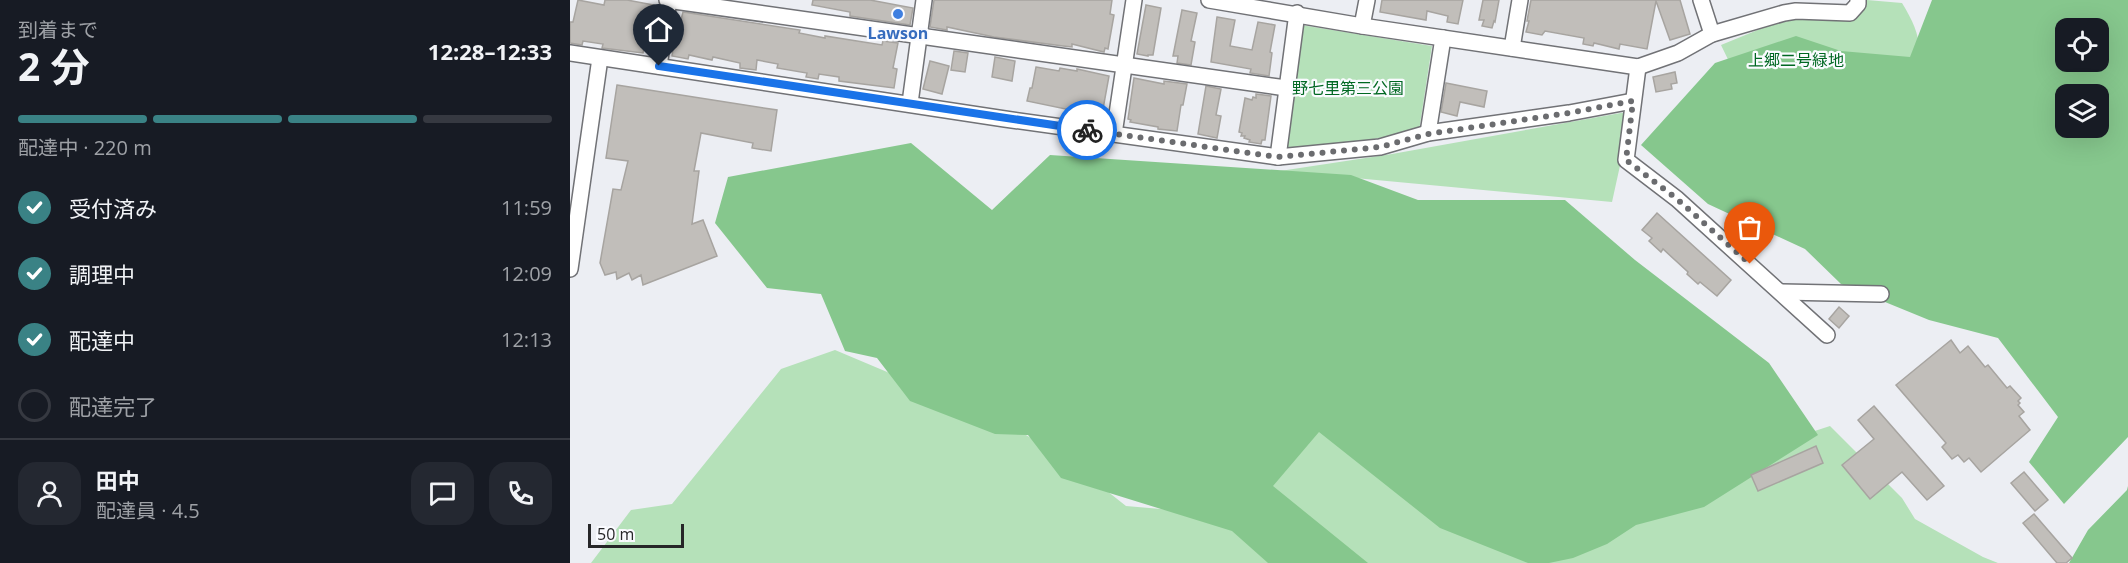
<!DOCTYPE html>
<html lang="ja">
<head>
<meta charset="utf-8">
<style>
	:root { --surface:#171b24; --page:#242831; --text:#f1f3f6; --muted:#9ea1a6; --line:#363941; --accent:#3a8285 }
	body { margin:0; font-family:"Open Sans","Noto Sans JP",sans-serif; background:var(--page); color:var(--text); height:100vh; display:flex; flex-direction:column; font-size:22px; white-space:nowrap }
	* { box-sizing:border-box; margin:0 }
	p { font-size:20px; color:var(--muted) }
	.icon { flex:none; width:33px; height:33px; fill:none; stroke:currentColor; stroke-width:2; stroke-linecap:round; stroke-linejoin:round }
	.map { position:relative; flex:1; overflow:hidden }
	.sheet { display:flex; flex-direction:column; background:var(--surface); width:570px }
	.sheet>* { flex:none }
	.buttons { position:absolute; left:1485px; top:18px; display:grid; gap:12px }
	.buttons a { display:grid; place-items:center; width:54px; height:54px; border-radius:12px; background:var(--surface); box-shadow:0 6px 24px #0002; font-size:30px }
	.scale { position:absolute; left:18px; bottom:15px; width:96px; box-sizing:border-box; padding-left:6px; border:3px solid #262628; border-top:0; font-size:16px; line-height:21px; white-space:nowrap; color:#262628; -webkit-text-stroke:4px #fafbff; paint-order:stroke }
	.pin { position:absolute; display:grid; place-items:center; width:51px; height:51px; color:#fff; margin:-62px -26px; border-radius:50% 50% 50% 0; rotate:-45deg; box-shadow:0 0 6px #0007 }
	.pin .icon { rotate:45deg }
	.courier { position:absolute; display:grid; place-items:center; width:60px; height:60px; margin:-30px; border:4px solid #1a73e8; border-radius:50%; background:#fff; color:#222; box-shadow:0 2px 8px #0007 }
	.summary em { font-style:normal; font-weight:700 }
	.summary div { display:flex; flex-direction:column-reverse }
	.summary { display:flex; align-items:center; justify-content:space-between; height:102px; padding:0 18px }
	h1 { font-size:39px; font-weight:700; line-height:45px }
	.bar { display:grid; grid-template-columns:repeat(4,1fr); gap:9px 6px; align-content:center; height:72px; padding:0 18px }
	.bar i { height:8px; border-radius:4px; background:var(--line) }
	.bar .on { background:var(--accent) }
	.bar p { grid-column:span 4 }
	.line { display:flex; align-items:center; gap:15px; padding:0 18px; border-top:2px solid var(--line) }
	.line div { flex:1 }
	.round { display:grid; place-items:center; flex:none; width:63px; height:63px; border-radius:18px; background:var(--page) }
	ol { padding:0 18px; list-style:none }
	li { display:flex; align-items:center; gap:18px; height:66px }
	li p { margin-inline-start:auto }
	li .icon { padding:6px; border-radius:50%; background:var(--accent); color:#fff; stroke-width:4 }
	li:last-child { color:var(--muted) }
	li i { width:33px; height:33px; border:3px solid var(--line); border-radius:50% }
	main { display:flex; flex:1; min-height:0 }
	.map>svg:first-child { display:block }
</style>
</head>
<body>
<main>
<section class="sheet">
<div class="summary"><div><h1>2 分</h1><p>到着まで</p></div><em>12:28–12:33</em></div>
<div class="bar"><i class="on"></i><i class="on"></i><i class="on"></i><i></i><p>配達中 · 220 m</p></div>
<ol>
<li><svg class="icon" aria-label="check" viewBox="0 0 24 24"><path d="M5 12l5 5 9-10"/></svg>受付済み<p>11:59</p></li>
<li><svg class="icon" aria-label="check" viewBox="0 0 24 24"><path d="M5 12l5 5 9-10"/></svg>調理中<p>12:09</p></li>
<li><svg class="icon" aria-label="check" viewBox="0 0 24 24"><path d="M5 12l5 5 9-10"/></svg>配達中<p>12:13</p></li>
<li><i></i>配達完了</li>
</ol>
<div class="line" style="height:108px"><a class="round"><svg class="icon" aria-label="person" viewBox="0 0 24 24"><circle cx="12" cy="8" r="4"/><path d="M4 21q1-7 8-7t8 7"/></svg></a><div><b>田中</b><p>配達員 · 4.5</p></div><a class="round"><svg class="icon" aria-label="chat" viewBox="0 0 24 24"><path d="M4 5h16v11H9l-5 4z"/></svg></a><a class="round"><svg class="icon" aria-label="phone" viewBox="0 0 24 24"><path d="M5 4h4l2 5-3 2q2 4 5 5l2-3 5 2v4C11 20 4 13 5 4z"/></svg></a></div>
</section>
<div class="map">
<svg width="1558" height="563" viewBox="0 0 1558 563">
	<rect width="100%" height="100%" fill="#eceef3"/>
	<g fill="#b5e1b9">
		<path d="M1297 0 1332 3C1346 26 1353 42 1347 68L1184 113 1151 45 1195 27 1226 19 1276 21 1289 15Z"/>
		<path d="M731 25 862 46 849 131 711 155Z"/>
		<path d="M1062 111 1042 202 710 171 822 154Z"/>
		<path d="M265 350 431 420 499 461 556 506 684 517 705 454 738 429 1159 459 1260 426 1332 498 1345 519 1413 557 1428 563H21L61 510 102 504 211 369Z"/>
	</g>
	<g fill="#86c78d" fill-rule="evenodd">
		<path d="M1362 0H1558V437L1494 504 1459 462 1488 417 1428 338 1359 320 1271 284 1235 249 1138 204 1071 145 1145 63 1226 36 1271 51 1340 57ZM1496 28H1528V62H1496ZM1496 94H1528V128H1496Z"/>
		<path d="M341 143 422 210 480 155 781 175 848 200H995L1065 260 1199 363 1248 435 1134 507 1066 525 1037 544 1003 558 979 563H958L870 528 749 432 703 486 798 563H698L662 531 491 478 458 435 425 434 340 401 307 358 275 351 251 294 197 288 145 223 158 177Z"/>
		<path d="M1558 486V563H1499L1518 530 1557 490Z"/>
	</g>
	<g fill="#c1beba" stroke="#a7a4a0" stroke-width="1.5">
		<path d="M8 0 34 5 35 0H57L84 5 73 53 32 48 33 44 13 41 12 45 0 43V22H3Z"/>
		<path d="M243 0H300L343 8 340 25 280 16V12L242 5Z"/>
		<path d="M364 0H542L540 14 544 15 538 49 535 48 534 52 502 44V47L493 46 424 37 377 27V30L360 27Z"/>
		<path d="M812 0H893L888 24 877 22 878 16 857 11 856 20 810 12Z"/>
		<path d="M913 0H929L925 22 924 21 922 28 912 26 914 20H909Z"/>
		<path d="M961 0H1110L1120 34 1100 40 1086 1 1077 49 1050 44 1049 49 1024 43 1023 46 1013 44 1014 38 975 31 972 35 956 32 959 21H957Z"/>
		<path d="M576 5 591 8 583 55H578V56L567 54Z"/>
		<path d="M612 10 627 13 621 41 625 42 621 65 607 63 608 56H603Z"/>
		<path d="M113 12 230 30 229 33 255 38V36L312 45 313 41 328 43 323 68 327 69 324 88 269 81V77L249 74 248 79 236 77 237 73 207 68 208 64 187 60 186 70 170 68V63L143 57 142 60 119 55 118 59 102 56 108 19 111 20Z"/>
		<path d="M647 17 665 20 660 46 682 50 688 22 705 25 700 52 702 53 699 76 680 73 681 69 641 62Z"/>
		<path d="M384 51 398 53 395 72 381 70Z"/>
		<path d="M425 57 445 61 442 81 422 77Z"/>
		<path d="M360 61 379 66 372 94 353 89Z"/>
		<path d="M466 67 489 71 490 68 507 71V69L539 76 531 120 508 115V118L495 116 496 109 457 101 460 88H462Z"/>
		<path d="M1105 72 1107 83 1101 84 1102 89 1086 92 1083 77Z"/>
		<path d="M564 78 594 84V81L617 84 613 105H611L607 131 588 129V127L560 122 561 120 558 119Z"/>
		<path d="M876 83 917 91 914 107 890 102 887 116 871 112Z"/>
		<path d="M47 85 207 110 201 151 182 148 183 143 131 133 124 171H129L122 224 133 220 147 256 73 285 71 275 62 280 59 273 47 279 46 272 35 275 30 263 43 189 51 190 58 161 36 158Z"/>
		<path d="M636 86 651 89 646 115 651 116 647 138 628 134Z"/>
		<path d="M686 94 701 96 695 140H692L691 144 679 142 680 140 674 138 675 136H671L672 133 669 132 675 98 682 100 683 97 686 98Z"/>
		<path d="M1087 213 1161 280 1147 296 1130 282 1128 284 1117 274 1118 272 1093 249 1091 252 1079 241 1082 238 1072 230Z"/>
		<path d="M1269 307 1279 316 1269 328 1259 319Z"/>
		<path d="M1381 340 1390 353 1398 346 1415 367 1418 365 1437 388 1440 386 1451 398 1448 401 1450 403 1448 405 1454 412 1449 416 1460 430 1411 472 1399 458 1394 462 1388 455 1382 459 1372 447 1376 443 1326 385Z"/>
		<path d="M1304 406 1374 486 1357 500 1332 472 1300 499 1272 465 1304 439 1288 420Z"/>
		<path d="M1246 446 1253 463 1188 491 1181 475Z"/>
		<path d="M1454 472 1478 500 1465 511 1441 483Z"/>
		<path d="M1464 514 1502 558 1496 563H1487L1453 523Z"/>
	</g>
	<g fill="none" stroke-linecap="round" stroke-linejoin="round">
		<defs>
			<g id="street">
				<path d="M97 0 716 88"/>
				<path d="M639 0 792 26 1068 67 1108 53 1142 34 1214 13 1226 11 1280 13 1288 4V0"/>
				<path d="M1131 0 1142 34"/>
				<path d="M792 26 797 0"/>
				<path d="M942 48 950 0"/>
				<path d="M0 53 435 119 708 157 810 147 858 133 999 113 1063 101"/>
				<path d="M89 66 99 0"/>
				<path d="M1068 67 1056 160 1107 199 1257 335"/>
				<path d="M340 103 354 0"/>
				<path d="M858 133 873 38"/>
				<path d="M544 134 564 0"/>
				<path d="M708 157 727 13"/>
				<path d="M0 269 30 58"/>
				<path d="M1212 292 1311 294"/>
			</g>
		</defs>
		<use href="#street" stroke="#717276" stroke-width="18"/>
		<use href="#street" stroke="#fff" stroke-width="15"/>
	</g>
	<g fill="none" stroke-linecap="round" stroke-linejoin="round">
		<path stroke="#6b6c6f" stroke-width="6" stroke-dasharray="0 10.8" d="M517 130 708 157 810 147 858 134 999 113 1063 101 1056 160 1107 199 1180 264"/>
		<path stroke="#1a73e8" stroke-width="8" d="M89 66 517 130"/>
	</g>
	<circle fill="#3f7fe0" stroke="#fafbff" stroke-width="2" cx="328" cy="14" r="6"/>
	<g text-anchor="middle" stroke-width="4.5" stroke-linejoin="round" paint-order="stroke">
		<g font-size="16" font-weight="bold" fill="#366cbe" stroke="#fafbff">
			<text x="328" y="39">Lawson</text>
		</g>
		<g font-size="16" fill="#006822" stroke="#fafbff">
			<text x="1226" y="66">上郷二号緑地</text>
			<text x="778" y="94">野七里第三公園</text>
		</g>
	</g>
</svg>
<div class="buttons">
<a><svg class="icon" aria-label="locate" viewBox="0 0 24 24"><circle cx="12" cy="12" r="6"/><path d="M12 2v4M12 18v4M2 12h4M18 12h4"/></svg></a>
<a><svg class="icon" aria-label="layers" viewBox="0 0 24 24"><path d="M12 4l9 5-9 5-9-5zM3 14l9 5 9-5"/></svg></a>
</div>
<div class="scale">50 m</div>
<div class="pin" style="left:1180px;top:264px;background:#ea580c"><svg class="icon" aria-label="bag" viewBox="0 0 24 24"><path d="M5 8h14l-1 12H6zM9 8a3 3 0 0 1 6 0"/></svg></div>
<div class="pin" style="left:89px;top:66px;background:#1f2937"><svg class="icon" aria-label="home" viewBox="0 0 24 24"><path d="M3 11l9-7 9 7M6 9v11h12V9"/></svg></div>
<div class="courier" style="left:517px;top:130px"><svg class="icon" aria-label="bike" viewBox="0 0 24 24"><circle cx="6" cy="16" r="4"/><circle cx="18" cy="16" r="4"/><path d="M6 16l4-8h5l3 8M10 8l3 8H6M13 5h3"/></svg></div>
</div>
</main>
</body>
</html>
